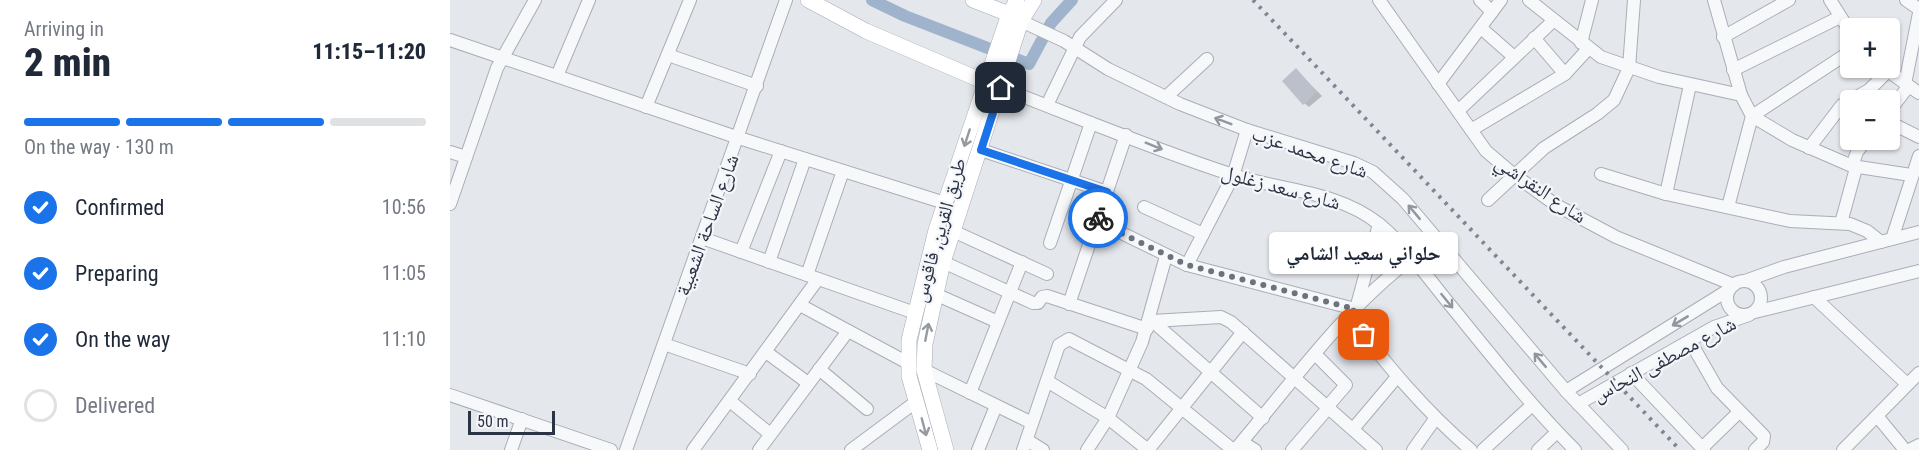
<!DOCTYPE html>
<html lang="en">
<head>
<meta charset="utf-8">
<style>
	:root { --surface:#fff; --page:#f6f6f7; --text:#1f2937; --muted:#747a83; --line:#e0e1e3; --accent:#1a73e8 }
	body { margin:0; font-family:"Roboto Condensed","Noto Naskh Arabic",sans-serif; background:var(--page); color:var(--text); height:100vh; display:flex; flex-direction:column; font-size:22px; white-space:nowrap }
	* { box-sizing:border-box; margin:0 }
	p { font-size:20px; color:var(--muted) }
	.icon { flex:none; width:33px; height:33px; fill:none; stroke:currentColor; stroke-width:2; stroke-linecap:round; stroke-linejoin:round }
	.map { position:relative; flex:1; overflow:hidden }
	.sheet { display:flex; flex-direction:column; background:var(--surface); width:450px }
	.sheet>* { flex:none }
	.buttons { position:absolute; left:1390px; top:18px; display:grid; gap:12px }
	.buttons a { display:grid; place-items:center; width:60px; height:60px; border-radius:6px; background:var(--surface); box-shadow:0 2px 4px #0004; font-size:30px }
	.scale { position:absolute; left:18px; bottom:15px; width:87px; box-sizing:border-box; padding-left:6px; border:3px solid #2b3445; border-top:0; font-size:16px; line-height:21px; white-space:nowrap; color:#2b3445; -webkit-text-stroke:4px #f4f6f9; paint-order:stroke }
	.pin { position:absolute; display:grid; place-items:center; width:51px; height:51px; color:#fff; margin:-26px; border-radius:12px; box-shadow:0 3px 9px #0006 }
	.courier { position:absolute; display:grid; place-items:center; width:60px; height:60px; margin:-30px; border:4px solid #1a73e8; border-radius:50%; background:#fff; color:#222; box-shadow:0 2px 8px #0007 }
	.bubble { position:absolute; height:42px; border-radius:6px; background:var(--surface); box-shadow:0 2px 4px #0004; font-size:20px; font-weight:800; line-height:42px; text-align:center }
	.headline em { font-style:normal; font-weight:800 }
	.headline div { display:flex; flex-direction:column-reverse }
	.headline { display:flex; align-items:center; justify-content:space-between; height:102px; padding:0 24px }
	h1 { font-size:39px; font-weight:800; line-height:45px }
	.bar { display:grid; grid-template-columns:repeat(4,1fr); gap:9px 6px; align-content:center; height:72px; padding:0 24px }
	.bar i { height:8px; border-radius:4px; background:var(--line) }
	.bar .selected { background:var(--accent) }
	.bar p { grid-column:span 4 }
	ol { padding:0 24px; list-style:none }
	li { display:flex; align-items:center; gap:18px; height:66px }
	li p { margin-inline-start:auto }
	li .icon { padding:6px; border-radius:50%; background:var(--accent); color:#fff; stroke-width:4 }
	li:last-child { color:var(--muted) }
	li i { width:33px; height:33px; border:3px solid var(--line); border-radius:50% }
	main { display:flex; flex:1; min-height:0 }
	.map>svg:first-child { display:block }
</style>
</head>
<body>
<main>
<section class="sheet">
<div class="headline"><div><h1>2 min</h1><p>Arriving in</p></div><em>11:15–11:20</em></div>
<div class="bar"><i class="selected"></i><i class="selected"></i><i class="selected"></i><i></i><p>On the way · 130 m</p></div>
<ol>
<li><svg class="icon" aria-label="check" viewBox="0 0 24 24"><path d="M5 12l5 5 9-10"/></svg>Confirmed<p>10:56</p></li>
<li><svg class="icon" aria-label="check" viewBox="0 0 24 24"><path d="M5 12l5 5 9-10"/></svg>Preparing<p>11:05</p></li>
<li><svg class="icon" aria-label="check" viewBox="0 0 24 24"><path d="M5 12l5 5 9-10"/></svg>On the way<p>11:10</p></li>
<li><i></i>Delivered</li>
</ol>
</section>
<div class="map">
<svg width="1469" height="450" viewBox="0 0 1469 450">
	<rect width="100%" height="100%" fill="#e4e7ec"/>
	<path fill="#0003" d="M846 70 872 96 859 107 854 103Z"/>
	<g fill="none" stroke-linecap="round" stroke-linejoin="round">
		<path stroke="#9fb4cc" stroke-width="12" d="M422 0 455 16 579 64 601 23 622 0"/>
	</g>
	<path fill="#bbc0ca" d="M846 68 867 92 853 105 832 81Z"/>
	<g fill="none" stroke-linecap="round" stroke-linejoin="round">
		<defs>
			<g id="minor">
				<path d="M929 0 1036 151 1063 174 1106 205 1166 237 1284 285"/>
				<path d="M1030 0 1042 12"/>
				<path d="M1079 0 1151 57 1209 77 1291 95"/>
				<path d="M1264 0 1291 95 1302 116 1342 140 1402 166 1461 175"/>
				<path d="M1380 0 1401 33"/>
				<path d="M1456 0 1469 9"/>
				<path d="M571 21 614 41 658 69 730 104 797 130 904 163 923 172 953 199 1116 391 1172 450"/>
				<path d="M1031 28 1064 57"/>
				<path d="M1273 37 1339 0"/>
				<path d="M1084 38 1115 74"/>
				<path d="M0 40 289 138 495 203"/>
				<path d="M1131 43 1142 0"/>
				<path d="M218 55 307 86"/>
				<path d="M1434 68 1469 93"/>
				<path d="M1283 70 1390 17"/>
				<path d="M107 76 139 0"/>
				<path d="M988 84 1051 0"/>
				<path d="M1455 84 1469 13"/>
				<path d="M551 88C627 117 703 149 780 174 830 191 887 190 929 224 957 247 978 278 1001 306 1041 355 1080 405 1125 450"/>
				<path d="M716 97 757 59"/>
				<path d="M597 105 630 37 666 0"/>
				<path d="M196 107 240 0"/>
				<path d="M1440 110 1458 87"/>
				<path d="M1008 111 1103 21"/>
				<path d="M1447 126 1469 137"/>
				<path d="M1021 130 1115 74 1138 49"/>
				<path d="M1359 148 1392 105 1419 90 1438 71"/>
				<path d="M531 150 657 192"/>
				<path d="M0 152 16 157"/>
				<path d="M1402 166 1407 152 1416 140"/>
				<path d="M1151 174 1216 194 1340 221 1400 224 1417 231 1431 242"/>
				<path d="M1216 194 1240 85"/>
				<path d="M1038 200 1094 148 1147 114 1164 100 1179 68 1184 0"/>
				<path d="M0 204 47 68 85 0"/>
				<path d="M694 207 753 234"/>
				<path d="M1278 207 1302 116 1401 51"/>
				<path d="M647 221 737 265 905 309"/>
				<path d="M1391 223 1406 168"/>
				<path d="M503 231 597 274"/>
				<path d="M252 238 465 313"/>
				<path d="M1442 239 1469 156"/>
				<path d="M600 243 641 123"/>
				<path d="M291 252 331 151"/>
				<path d="M319 262 355 159"/>
				<path d="M493 262 583 303H588L592 297 597 296 697 329"/>
				<path d="M737 265 783 176 797 130"/>
				<path d="M357 275 393 171"/>
				<circle cx="1294" cy="298" r="17"/>
				<path d="M1295 281 1334 267 1469 232"/>
				<path d="M485 294 548 322"/>
				<path d="M1364 297 1457 384"/>
				<path d="M619 304 676 135"/>
				<path d="M350 305 458 363"/>
				<path d="M907 305 929 224"/>
				<path d="M1305 312 1469 271"/>
				<path d="M899 316C937 365 974 410 1021 450"/>
				<path d="M700 319 813 418"/>
				<path d="M702 321 771 317 781 322 926 450"/>
				<path d="M1240 341 1267 388 1314 436 1313 442 1305 450"/>
				<path d="M214 344 300 374"/>
				<path d="M316 352 358 383"/>
				<path d="M866 355 896 385 878 406"/>
				<path d="M369 369 417 409"/>
				<path d="M474 370 582 423"/>
				<path d="M1181 373 1254 450"/>
				<path d="M597 381 658 418 698 450"/>
				<path d="M1116 391 1280 289"/>
				<path d="M520 393 572 262"/>
				<path d="M0 395 161 450"/>
				<path d="M280 401 320 434"/>
				<path d="M1128 404 1264 327 1299 315"/>
				<path d="M1427 416 1455 450"/>
				<path d="M903 429 946 378"/>
				<path d="M577 440 593 450"/>
				<path d="M792 442 805 450"/>
				<path d="M1252 448 1289 412"/>
				<path d="M61 450 72 419"/>
				<path d="M176 450 336 0"/>
				<path d="M243 450 368 279"/>
				<path d="M309 450 398 331"/>
				<path d="M401 450 467 401"/>
				<path d="M528 450 546 406"/>
				<path d="M573 450 609 345 619 339 696 379 783 450"/>
				<path d="M637 450 658 418 692 342 716 256"/>
				<path d="M698 450 793 332"/>
				<path d="M785 450C841 384 893 310 962 258"/>
				<path d="M842 450 879 407"/>
				<path d="M963 450 985 419"/>
				<path d="M1033 450 1081 406"/>
				<path d="M1088 450 1107 432"/>
				<path d="M1393 450 1469 373"/>
				<path d="M1459 450 1469 445"/>
			</g>
			<g id="major">
				<path d="M358 0 416 31 535 82"/>
				<path d="M523 0 559 14"/>
				<path d="M480 450 459 376V340L486 230 559 14 567 0"/>
				<path d="M496 450 474 370 475 344 493 262 571 21 584 0"/>
			</g>
		</defs>
		<use href="#minor" stroke="#a9aeb7" stroke-width="14"/>
		<use href="#major" stroke="#a3abb8" stroke-width="16"/>
		<use href="#minor" stroke="#f7f8fa" stroke-width="12"/>
		<use href="#major" stroke="#fff" stroke-width="15"/>
		<path stroke="#7d8696" stroke-width="4" stroke-dasharray="3 6" stroke-linecap="butt" d="M803 0 1230 450"/>
	</g>
	<defs><path id="oneway-shaft" d="M-6 0H5M1.5-3L5.5 0L1.5 3" fill="none" stroke-width="1.6" stroke-linecap="round" stroke-linejoin="round" transform="scale(1.5)"/></defs>
	<g stroke="#9196a0">
		<use href="#oneway-shaft" transform="translate(773 121) rotate(-159)"/>
		<use href="#oneway-shaft" transform="translate(704 146) rotate(22)"/>
		<use href="#oneway-shaft" transform="translate(964 212) rotate(-130)"/>
		<use href="#oneway-shaft" transform="translate(997 301) rotate(51)"/>
		<use href="#oneway-shaft" transform="translate(1230 321) rotate(149)"/>
		<use href="#oneway-shaft" transform="translate(1090 360) rotate(-130)"/>
	</g>
	<g stroke="#959aa2">
		<use href="#oneway-shaft" transform="translate(517 138) rotate(108)"/>
		<use href="#oneway-shaft" transform="translate(477 332) rotate(-79)"/>
		<use href="#oneway-shaft" transform="translate(474 427) rotate(75)"/>
	</g>
	<g fill="none" stroke-linecap="round" stroke-linejoin="round">
		<path stroke="#6c737f" stroke-width="6" stroke-dasharray="0 10.8" d="M648 218 646 221 737 265 905 309 899 316 914 335"/>
		<path stroke="#1a73e8" stroke-width="8" d="M551 88 531 150 657 192 648 218"/>
	</g>
	<g text-anchor="middle" stroke-width="4.5" stroke-linejoin="round" paint-order="stroke">
		<g font-size="20" fill="#2b3445" stroke="#f4f6f9">
			<text transform="translate(860 152) rotate(19)" y="7">شارع محمد عزب</text>
			<text transform="translate(831 187) rotate(15)" y="7">شارع سعد زغلول</text>
			<text transform="translate(1091 189) rotate(34)" y="7">شارع النقراشي</text>
			<text transform="translate(257 225) rotate(-70)" y="7">شارع الساحة الشعبية</text>
			<text transform="translate(489 230) rotate(-74)" y="7">طريق القرين, فاقوس</text>
			<text transform="translate(1214 359) rotate(-28)" y="7">شارع مصطفى النحاس</text>
		</g>
	</g>
</svg>
<div class="buttons">
<a>+</a>
<a>−</a>
</div>
<div class="scale">50 m</div>
<div class="pin" style="left:914px;top:335px;background:#ea580c"><svg class="icon" aria-label="bag" viewBox="0 0 24 24"><path d="M5 8h14l-1 12H6zM9 8a3 3 0 0 1 6 0"/></svg></div>
<div class="pin" style="left:551px;top:88px;background:#1f2937"><svg class="icon" aria-label="home" viewBox="0 0 24 24"><path d="M3 11l9-7 9 7M6 9v11h12V9"/></svg></div>
<div class="courier" style="left:648px;top:218px"><svg class="icon" aria-label="bike" viewBox="0 0 24 24"><circle cx="6" cy="16" r="4"/><circle cx="18" cy="16" r="4"/><path d="M6 16l4-8h5l3 8M10 8l3 8H6M13 5h3"/></svg></div>
<div class="bubble" style="left:819px;top:232px;width:189px">حلواني سعيد الشامي</div>
</div>
</main>
</body>
</html>
